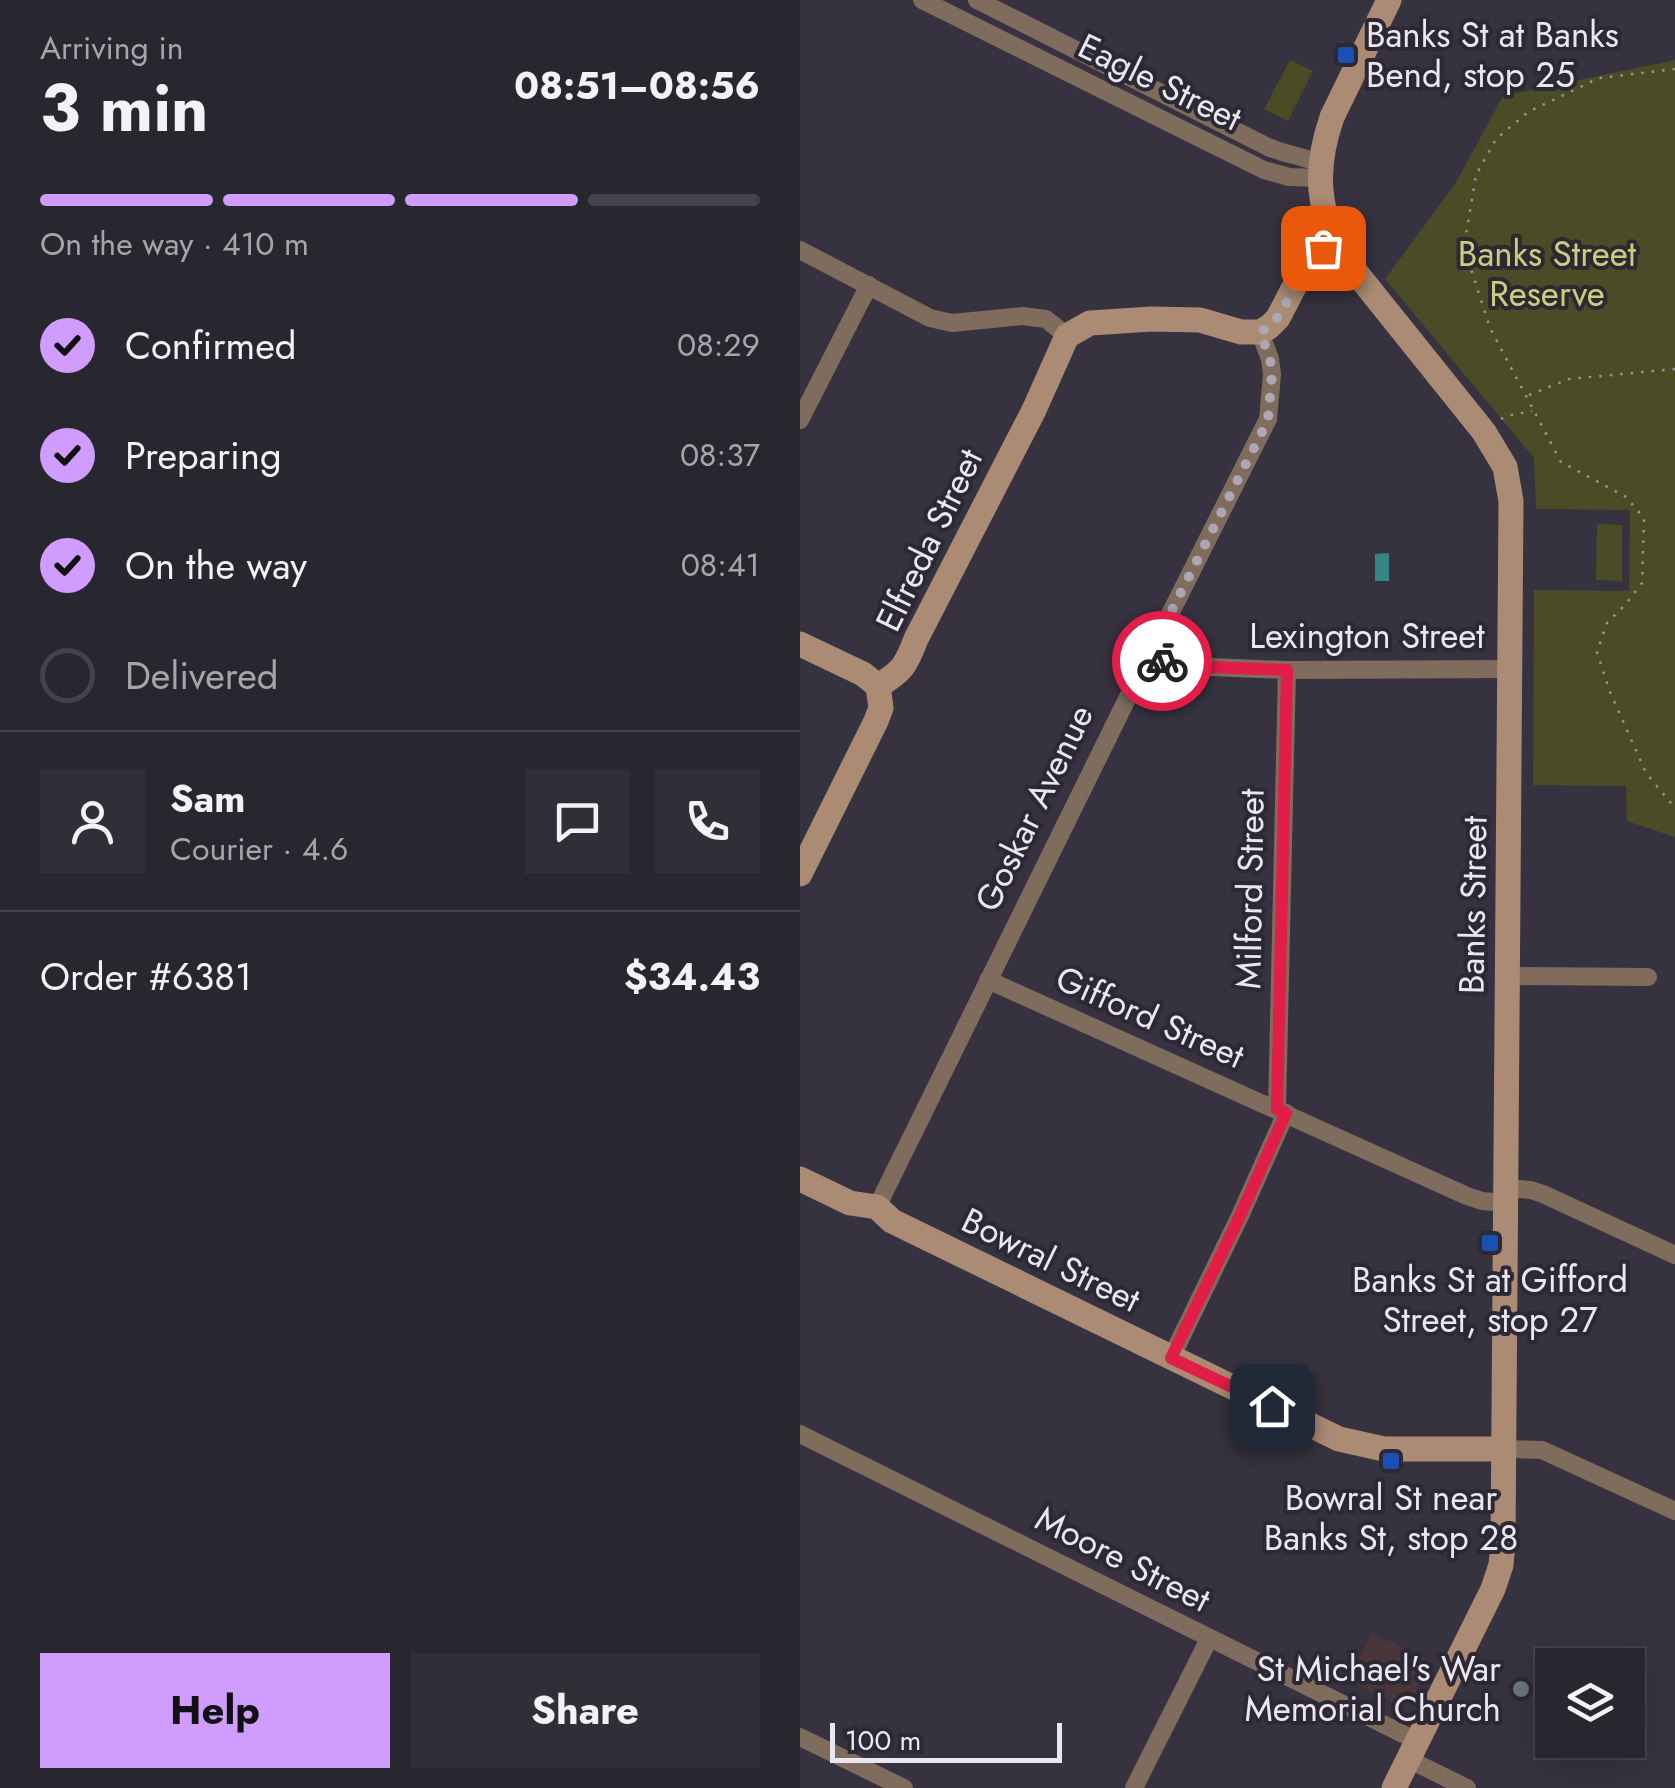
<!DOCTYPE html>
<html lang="en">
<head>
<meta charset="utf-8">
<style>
	:root { --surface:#28262f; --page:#302e37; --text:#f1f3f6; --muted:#a5a5aa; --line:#44434b; --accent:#d09dff }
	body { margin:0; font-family:Jost,sans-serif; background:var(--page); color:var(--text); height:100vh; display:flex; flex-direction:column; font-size:38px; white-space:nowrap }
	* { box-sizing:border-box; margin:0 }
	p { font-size:32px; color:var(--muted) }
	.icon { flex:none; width:55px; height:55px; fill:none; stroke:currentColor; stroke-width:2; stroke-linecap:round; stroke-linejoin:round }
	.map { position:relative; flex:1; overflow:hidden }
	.panel { display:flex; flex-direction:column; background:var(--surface); width:800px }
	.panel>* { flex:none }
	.controls { position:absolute; left:735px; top:1648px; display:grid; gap:20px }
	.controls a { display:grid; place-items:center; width:110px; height:110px; border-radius:0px; background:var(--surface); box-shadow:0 10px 40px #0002,0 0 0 2px var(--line); font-size:50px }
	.scale { position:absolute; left:30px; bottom:25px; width:232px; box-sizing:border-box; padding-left:10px; border:5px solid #eae7f0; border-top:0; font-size:28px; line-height:35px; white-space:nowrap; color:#eae7f0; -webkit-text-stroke:8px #2c2834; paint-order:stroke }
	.pin { position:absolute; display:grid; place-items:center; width:85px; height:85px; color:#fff; margin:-42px; border-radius:20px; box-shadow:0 5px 15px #0006 }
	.courier { position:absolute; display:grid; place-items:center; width:100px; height:100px; margin:-50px; border:8px solid #e11d48; border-radius:50%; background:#fff; color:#222; box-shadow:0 2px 12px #0007 }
	.overview em { font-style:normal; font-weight:700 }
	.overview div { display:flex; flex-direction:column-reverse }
	.overview { display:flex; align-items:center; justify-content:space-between; height:170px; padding:0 40px }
	h1 { font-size:65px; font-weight:700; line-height:75px }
	.bar { display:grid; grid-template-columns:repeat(4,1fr); gap:15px 10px; align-content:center; height:120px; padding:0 40px }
	.bar i { height:12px; border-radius:8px; background:var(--line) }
	.bar .selected { background:var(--accent) }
	.bar p { grid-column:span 4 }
	.line { display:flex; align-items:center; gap:25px; padding:0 40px; border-top:2px solid var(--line) }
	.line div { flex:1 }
	.round { display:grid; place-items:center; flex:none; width:105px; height:105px; border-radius:0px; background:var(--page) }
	ol { padding:0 40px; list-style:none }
	li { display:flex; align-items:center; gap:30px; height:110px }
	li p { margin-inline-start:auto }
	li .icon { padding:10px; border-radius:50%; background:var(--accent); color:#111; stroke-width:4 }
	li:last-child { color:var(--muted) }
	li i { width:55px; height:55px; border:5px solid var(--line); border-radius:50% }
	.primary-button { display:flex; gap:20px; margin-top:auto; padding:20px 40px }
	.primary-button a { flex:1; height:115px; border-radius:0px; background:var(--accent); color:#111; font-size:40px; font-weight:700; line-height:115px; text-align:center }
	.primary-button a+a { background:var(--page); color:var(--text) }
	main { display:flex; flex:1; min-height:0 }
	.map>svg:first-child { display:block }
</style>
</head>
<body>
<main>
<section class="panel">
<div class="overview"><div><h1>3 min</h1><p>Arriving in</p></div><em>08:51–08:56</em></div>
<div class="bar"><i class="selected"></i><i class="selected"></i><i class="selected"></i><i></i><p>On the way · 410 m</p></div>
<ol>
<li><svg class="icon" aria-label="check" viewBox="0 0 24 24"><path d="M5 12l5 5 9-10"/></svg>Confirmed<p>08:29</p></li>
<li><svg class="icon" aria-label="check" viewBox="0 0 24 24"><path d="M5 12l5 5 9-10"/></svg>Preparing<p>08:37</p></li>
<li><svg class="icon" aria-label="check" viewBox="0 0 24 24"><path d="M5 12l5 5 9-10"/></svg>On the way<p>08:41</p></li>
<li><i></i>Delivered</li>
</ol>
<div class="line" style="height:180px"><a class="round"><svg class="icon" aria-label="person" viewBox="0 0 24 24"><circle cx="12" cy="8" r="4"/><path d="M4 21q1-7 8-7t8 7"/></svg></a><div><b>Sam</b><p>Courier · 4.6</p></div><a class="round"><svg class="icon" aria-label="chat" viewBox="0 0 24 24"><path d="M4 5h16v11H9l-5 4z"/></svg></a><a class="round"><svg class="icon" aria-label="phone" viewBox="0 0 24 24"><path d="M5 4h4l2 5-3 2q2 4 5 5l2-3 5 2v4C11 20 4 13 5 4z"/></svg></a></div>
<div class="line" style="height:130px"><div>Order #6381</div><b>$34.43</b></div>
<div class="primary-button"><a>Help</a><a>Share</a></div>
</section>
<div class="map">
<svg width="875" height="1788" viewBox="0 0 875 1788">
	<rect width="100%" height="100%" fill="#36323f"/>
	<path fill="#4a3638" d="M572 1633 631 1661 610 1703 600 1706 549 1681Z"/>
	<g fill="#4a4c26">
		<path d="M490 60 513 71 488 121 464 109Z"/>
		<path d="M875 60V837L827 821 826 786 733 785 734 590 829 591 830 510 736 509 734 458 585 279 655 184 703 96Z"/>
		<path d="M797 524 822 525V581L796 580Z"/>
	</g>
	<path fill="#368486" d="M589 553V581H575V554Z"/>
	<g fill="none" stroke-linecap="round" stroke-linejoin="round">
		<g stroke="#97949f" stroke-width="2.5" stroke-dasharray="2.5 8" stroke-linecap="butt">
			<path d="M875 69 799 78 728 112 696 139 676 175 664 247 690 328 761 462 826 497 844 518 842 583 825 605 807 623 797 652 810 692 846 773 875 808"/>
			<path d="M729 395 769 379 875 369"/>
			<path d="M701 419 706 416 732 411"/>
		</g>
		<g stroke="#806c5d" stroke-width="18">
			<path d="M122 0 464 170 489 177 521 178"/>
			<path d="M177 0 468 147C486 155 504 156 521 164"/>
			<path d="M0 250 130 318 152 323 223 316 246 319 267 336"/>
			<path d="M0 420 69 285"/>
			<path d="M362 665 487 670 711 669"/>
			<path d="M708 976 848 977"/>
			<path d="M188 980 667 1196 682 1201 706 1203"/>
			<path d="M477 1109 487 670"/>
			<path d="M707 1188 731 1190 743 1194 875 1255"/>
			<path d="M77 1207 329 695 340 679 362 665 363 643 368 618 468 419 472 374 470 359 460 332"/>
			<path d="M371 1358 439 1218 486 1113"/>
			<path d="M0 1434 617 1741"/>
			<path d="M703 1449 742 1450 875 1511"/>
			<path d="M0 1737 104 1788"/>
			<path d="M608 1759 667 1788"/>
			<path d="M334 1788 409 1639"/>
		</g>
		<g stroke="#ab8b73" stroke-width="25">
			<path d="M589 0 532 117C514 169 516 213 546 260L684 432 705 467 711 501 703 1542 701 1565 693 1589 594 1788"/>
			<path d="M0 644 63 674 78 686"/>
			<path d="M78 686C103 671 106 665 116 639L234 410 267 336 290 323 352 319 400 320 441 332H460L469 327 478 318 504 268 533 240"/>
			<path d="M0 874 76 721 81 708 78 686"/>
			<path d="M0 1179 50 1203 77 1207 92 1221 539 1439 584 1449H703"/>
		</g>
	</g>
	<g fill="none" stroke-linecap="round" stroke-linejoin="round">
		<path stroke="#aba8b2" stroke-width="10" stroke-dasharray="0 18" d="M362 661V642L368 618 468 420 472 374 470 359 460 332C486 319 490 288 506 266 511 259 517 254 523 248"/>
		<path stroke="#e11d48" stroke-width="12" d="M362 661V665L487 670 477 1109 486 1113 439 1218 371 1358 472 1406"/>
	</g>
	<g fill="#1a4fb4" stroke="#2c2834" stroke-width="4">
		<rect x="536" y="45" width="20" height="20" rx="5"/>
		<rect x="680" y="1233" width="20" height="20" rx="5"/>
		<rect x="581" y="1451" width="20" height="20" rx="5"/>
	</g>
	<circle fill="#6b7280" stroke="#2c2834" stroke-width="4" cx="721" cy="1689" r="10"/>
	<g text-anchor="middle" stroke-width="8" stroke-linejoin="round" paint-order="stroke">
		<g font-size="35" fill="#eae7f0" stroke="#2c2834">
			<text x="566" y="47" text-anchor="start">Banks St at Banks<tspan x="566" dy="40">Bend, stop 25</tspan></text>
			<text x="690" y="1292">Banks St at Gifford<tspan x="690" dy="40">Street, stop 27</tspan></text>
			<text x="591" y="1510">Bowral St near<tspan x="591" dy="40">Banks St, stop 28</tspan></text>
			<text x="701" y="1681" text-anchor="end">St Michael's War<tspan x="701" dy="40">Memorial Church</tspan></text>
		</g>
		<g font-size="35" fill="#eae7f0" stroke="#2c2834">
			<text transform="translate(360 82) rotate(26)" y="12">Eagle Street</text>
			<text transform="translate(129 540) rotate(-64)" y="12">Elfreda Street</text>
			<text x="567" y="648">Lexington Street</text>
			<text transform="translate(234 808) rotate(-64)" y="12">Goskar Avenue</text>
			<text transform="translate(450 889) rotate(-89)" y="12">Milford Street</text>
			<text transform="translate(673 905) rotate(-89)" y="12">Banks Street</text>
			<text transform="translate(350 1017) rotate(24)" y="12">Gifford Street</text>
			<text transform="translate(251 1260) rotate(26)" y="12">Bowral Street</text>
			<text transform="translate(323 1559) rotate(27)" y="12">Moore Street</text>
		</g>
		<g font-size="35" fill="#c9ce7c" stroke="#2c2834">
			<text x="747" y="266">Banks Street<tspan x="747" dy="40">Reserve</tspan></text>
		</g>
	</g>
</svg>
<div class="controls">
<a><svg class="icon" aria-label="layers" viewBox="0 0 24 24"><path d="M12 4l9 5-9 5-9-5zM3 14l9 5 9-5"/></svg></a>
</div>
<div class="scale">100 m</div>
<div class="pin" style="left:523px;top:248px;background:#ea580c"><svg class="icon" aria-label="bag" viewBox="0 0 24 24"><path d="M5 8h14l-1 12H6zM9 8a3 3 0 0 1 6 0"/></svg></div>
<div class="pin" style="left:472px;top:1406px;background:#1f2937"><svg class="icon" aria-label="home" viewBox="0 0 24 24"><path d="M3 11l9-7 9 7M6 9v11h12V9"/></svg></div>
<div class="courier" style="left:362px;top:661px"><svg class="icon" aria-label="bike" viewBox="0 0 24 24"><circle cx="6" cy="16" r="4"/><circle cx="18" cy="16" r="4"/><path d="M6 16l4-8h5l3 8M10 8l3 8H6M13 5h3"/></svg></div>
</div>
</main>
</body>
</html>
